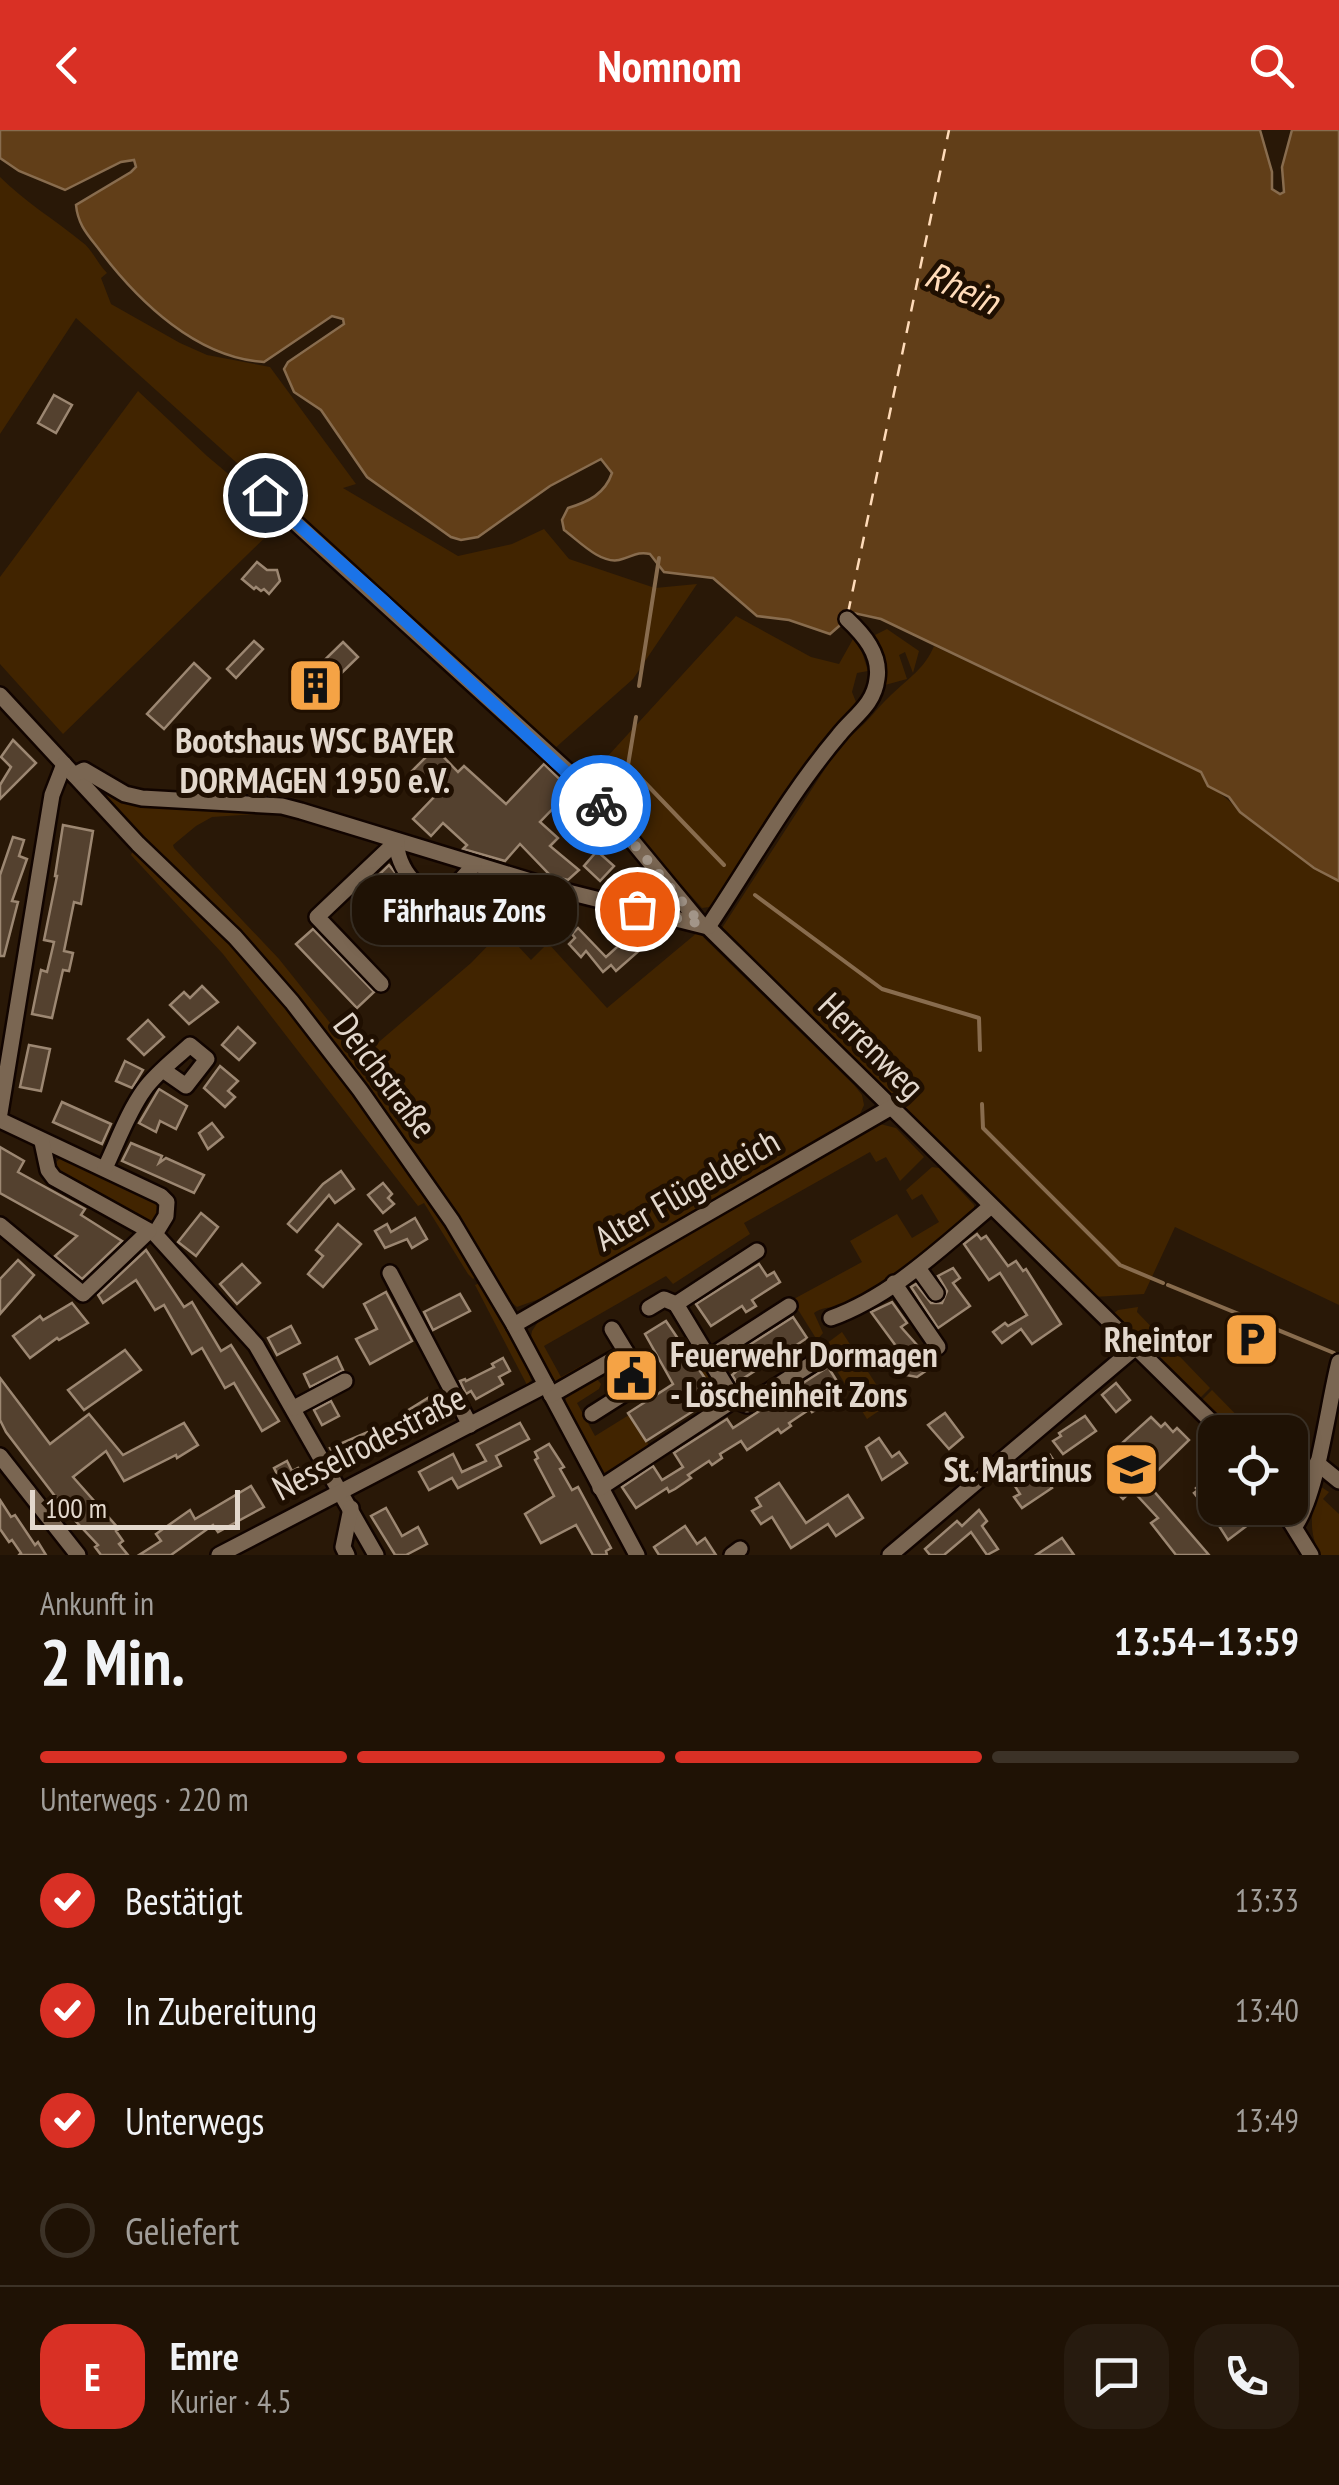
<!DOCTYPE html>
<html lang="de">
<head>
<meta charset="utf-8">
<style>
	:root { --surface:#1f1205; --page:#271b0f; --text:#f1f3f6; --muted:#a19e9a; --line:#3c3227; --accent:#d93025 }
	body { margin:0; font-family:"PT Sans Narrow",sans-serif; background:var(--page); color:var(--text); height:100vh; display:flex; flex-direction:column; font-size:38px; white-space:nowrap }
	* { box-sizing:border-box; margin:0 }
	p { font-size:32px; color:var(--muted) }
	.icon { flex:none; width:55px; height:55px; fill:none; stroke:currentColor; stroke-width:2; stroke-linecap:round; stroke-linejoin:round }
	.map { position:relative; height:1425px; overflow:hidden }
	.panel { display:flex; flex-direction:column; background:var(--surface); flex:1 }
	.panel>* { flex:none }
	.fabs { position:absolute; left:1198px; top:1285px; display:grid; gap:20px }
	.fabs a { display:grid; place-items:center; width:110px; height:110px; border-radius:20px; background:var(--surface); box-shadow:0 5px 15px #0003,0 0 0 2px var(--line); font-size:50px }
	.scale { position:absolute; left:30px; bottom:25px; width:210px; box-sizing:border-box; padding-left:10px; border:5px solid #e3d8cd; border-top:0; font-size:28px; line-height:35px; white-space:nowrap; color:#e3d8cd; -webkit-text-stroke:8px #1f0f01; paint-order:stroke }
	.pin { position:absolute; display:grid; place-items:center; width:85px; height:85px; color:#fff; margin:-42px; border:5px solid #fff; border-radius:50%; box-shadow:0 2px 10px #0007 }
	.courier { position:absolute; display:grid; place-items:center; width:100px; height:100px; margin:-50px; border:8px solid #1a73e8; border-radius:50%; background:#fff; color:#222; box-shadow:0 2px 12px #0007 }
	.bubble { position:absolute; height:70px; border-radius:30px; background:var(--surface); box-shadow:0 5px 15px #0003,0 0 0 2px var(--line); font-size:32px; font-weight:600; line-height:70px; text-align:center }
	.summary em { font-style:normal; font-weight:600 }
	.summary div { display:flex; flex-direction:column-reverse }
	.summary { display:flex; align-items:center; justify-content:space-between; height:170px; padding:0 40px }
	h1 { font-size:65px; font-weight:600; line-height:75px }
	.bar { display:grid; grid-template-columns:repeat(4,1fr); gap:15px 10px; align-content:center; height:120px; padding:0 40px }
	.bar i { height:12px; border-radius:8px; background:var(--line) }
	.bar .on { background:var(--accent) }
	.bar p { grid-column:span 4 }
	.line { display:flex; align-items:center; gap:25px; padding:0 40px; border-top:2px solid var(--line) }
	.line div { flex:1 }
	.round { display:grid; place-items:center; flex:none; width:105px; height:105px; border-radius:30px; background:var(--page) }
	ol { padding:0 40px; list-style:none }
	li { display:flex; align-items:center; gap:30px; height:110px }
	li p { margin-inline-start:auto }
	li .icon { padding:10px; border-radius:50%; background:var(--accent); color:#fff; stroke-width:4 }
	li:last-child { color:var(--muted) }
	li i { width:55px; height:55px; border:5px solid var(--line); border-radius:50% }
	header { display:flex; justify-content:space-between; align-items:center; height:130px; padding:0 40px; background:var(--accent); color:#fff; font-size:45px; font-weight:600 }
	.map>svg:first-child { display:block }
</style>
</head>
<body>
<header><svg class="icon" aria-label="back" viewBox="0 0 24 24"><path d="M15 5l-7 7 7 7"/></svg>Nomnom<svg class="icon" aria-label="search" viewBox="0 0 24 24"><circle cx="10" cy="10" r="6"/><path d="M15 15l6 6"/></svg></header>
<div class="map">
<svg width="1339" height="1425" viewBox="0 0 1339 1425">
	<rect width="100%" height="100%" fill="#291807"/>
	<g fill="#412400">
		<path d="M0 47C25 72 55 90 82 112 92 119 97 133 107 143L101 148 111 174 180 213 207 225 270 237 356 354 343 358 458 426 512 414 544 399 569 429 655 458 697 454 633 549 554 619 76 188 0 304Z"/>
		<path d="M138 261 207 326 283 390 63 604 0 534V447Z"/>
		<path d="M736 486 811 527 839 534 853 509 862 522 868 541 857 543 852 562 858 577 819 614 710 777 702 778 608 673 626 651 607 627Z"/>
		<path d="M887 499 919 521 913 543 905 522 899 525 907 549 885 555 886 532 875 505Z"/>
		<path d="M934 516 1200 642C1210 660 1227 665 1239 682L1339 751V1175L1175 1097 1144 1164 1094 1167 915 993 722 798 843 611C864 598 874 581 891 565 909 548 925 538 934 516Z"/>
		<path d="M87 648 102 657 285 682 212 687 196 696 173 715 174 718 279 829 359 929 471 833 503 800 531 830 548 813 607 878 698 802 854 955 862 965 864 975 860 984 841 996 542 1168 517 1177 501 1163 381 982Z"/>
		<path d="M133 720C274 837 383 991 477 1146L473 1149 468 1144 424 1073 418 1076 223 824 131 725Z"/>
		<path d="M880 994 896 998 924 1027 900 1051 886 1027 876 1032 870 1022 744 1093 750 1104 673 1154 666 1146 544 1216 561 1247 591 1230 593 1234 558 1252H553L530 1212 532 1201 540 1189Z"/>
		<path d="M63 1026 160 1072 163 1077 153 1095 57 1043 55 1033Z"/>
		<path d="M932 1037 939 1038 974 1075V1082C939 1114 900 1150 858 1173 843 1181 828 1173 814 1183L823 1203 817 1210 792 1170 862 1132 850 1111 897 1084 912 1108 939 1092 922 1064 912 1070 906 1060Z"/>
		<path d="M480 1153 529 1243 531 1250 527 1255 475 1155Z"/>
		<path d="M1138 1177 1137 1182 1210 1258 1198 1270 1112 1185 1118 1180Z"/>
		<path d="M842 1202 889 1274 867 1289 822 1217Z"/>
		<path d="M697 1224 721 1261 718 1272 601 1345 565 1278 566 1265 597 1249 601 1254 599 1259 577 1273 595 1306 629 1285 649 1315 699 1282 697 1279 716 1266 692 1227Z"/>
		<path d="M1212 1260 1253 1302H1229L1200 1272Z"/>
		<path d="M1318 1355 1329 1362 1323 1369 1339 1384V1425H1320C1308 1400 1311 1382 1318 1355Z"/>
	</g>
	<path fill="#613e18" stroke="#886c4e" stroke-width="2.5" d="M0 0H1260L1272 42V59L1280 64 1284 62 1282 37 1292 0H1339V751L1314 738 1240 682 1229 667 1208 656 1201 642 881 489 854 483 830 504 789 490 757 486 713 448 664 442 650 424C637 421 632 427 619 430 600 434 578 410 564 400L562 390 568 378C588 372 605 364 612 343L601 329 550 356 478 407 461 410 451 407 367 347 321 280 294 262 284 239 288 232 344 194 343 189 332 186 264 232C197 228 139 172 101 122 89 106 78 96 76 75L131 42 136 37 134 30 121 32 65 60 19 41 0 28Z"/>
	<g fill="none" stroke-linecap="round" stroke-linejoin="round">
		<g stroke="#886c4e" stroke-width="4">
			<path d="M639 556 659 428"/>
			<path d="M636 587 628 635 724 735"/>
			<path d="M755 765 882 859 979 888 980 920"/>
			<path d="M982 974 983 998 1120 1135 1163 1153"/>
			<path d="M1168 1155 1334 1223"/>
		</g>
		<path stroke="#ffdbb9" stroke-width="2.5" stroke-dasharray="12 10" stroke-linecap="butt" d="M848 483 949 0"/>
	</g>
	<g fill="#54412f" stroke="#9c8772" stroke-width="2.5">
		<path d="M54 265 72 275 56 303 38 293Z"/>
		<path d="M257 432 267 440H277L280 451 269 464 264 459 261 461 256 457 254 459 242 449Z"/>
		<path d="M254 511 263 519 236 548 227 539Z"/>
		<path d="M343 512 358 527 317 567 302 552Z"/>
		<path d="M194 533 210 548 164 599 147 584Z"/>
		<path d="M13 610 36 633 0 669V655L11 637 1 627Z"/>
		<path d="M435 618 458 642 464 636 506 674 544 634 571 660 540 692 558 708 550 716 579 740 568 750 551 746 520 714 505 731 463 719 467 715 443 693 431 706 413 689 435 666 412 641Z"/>
		<path d="M63 695 93 701 81 774 74 772 64 821 73 823 69 841 63 840 52 888 32 884 41 840 47 842 54 812 44 810 57 746H55Z"/>
		<path d="M13 707 24 710 19 726 27 729 12 771 18 772 4 826H0V745Z"/>
		<path d="M597 721 614 736 600 751 584 736Z"/>
		<path d="M389 735 415 767 394 788 364 759Z"/>
		<path d="M630 789 648 794 658 804 616 841 611 835 603 842 586 821 581 827 569 814 575 808 572 804 578 798 606 827 635 801 627 793Z"/>
		<path d="M313 799 374 862 357 878 296 814Z"/>
		<path d="M202 856 218 872 189 894 170 875 184 862 190 868Z"/>
		<path d="M148 890 164 907 144 925 128 909Z"/>
		<path d="M238 897 255 913 239 930 222 915Z"/>
		<path d="M29 915 50 919 41 961 20 957Z"/>
		<path d="M125 931 143 940 132 958 116 951Z"/>
		<path d="M220 936 238 951 228 961 235 967 225 977 204 958Z"/>
		<path d="M159 959 187 976 176 999 160 991 156 1002 139 993Z"/>
		<path d="M62 972 111 994 102 1014 53 992Z"/>
		<path d="M212 993 223 1007 208 1019 199 1003Z"/>
		<path d="M131 1013 162 1026 159 1033 166 1028 204 1045 194 1063 122 1031Z"/>
		<path d="M0 1017 24 1031 18 1042 85 1079 81 1085 122 1111 82 1149 55 1126 77 1106 0 1063Z"/>
		<path d="M341 1041 354 1059 335 1073 329 1065 297 1102 288 1094 323 1054Z"/>
		<path d="M383 1053 392 1064 388 1068 394 1074 383 1083 368 1065Z"/>
		<path d="M201 1083 218 1097 196 1126 178 1112Z"/>
		<path d="M415 1088 427 1109 412 1118 407 1109 385 1118 375 1101 387 1094 391 1102Z"/>
		<path d="M338 1094 361 1114 323 1157 308 1144 323 1126 316 1120Z"/>
		<path d="M977 1104 981 1109 986 1106 1008 1136 1016 1131 1023 1141 1026 1139 1061 1194 1032 1214 1021 1199 1002 1213 993 1202 1005 1193 1008 1196 1027 1185 1000 1143 989 1150 964 1114Z"/>
		<path d="M146 1120 184 1177 192 1172 221 1221 231 1215 279 1291 262 1301 234 1253 225 1258 202 1218 192 1224 164 1175 155 1180 136 1150 103 1173 98 1165Z"/>
		<path d="M18 1130 34 1145 0 1184V1149Z"/>
		<path d="M242 1134 260 1153 237 1174 220 1154Z"/>
		<path d="M759 1134 767 1146 774 1142 780 1152 752 1170 756 1176 746 1182 742 1176 711 1196 696 1174Z"/>
		<path d="M953 1138 960 1148 953 1153 970 1176 938 1198 911 1157 916 1154 931 1173H942L947 1161 938 1146Z"/>
		<path d="M386 1162 412 1211 370 1234 356 1209 377 1199 364 1174Z"/>
		<path d="M460 1164 470 1181 433 1200 424 1182Z"/>
		<path d="M892 1172 907 1193 901 1197 926 1225 924 1232 936 1234 917 1247 906 1245 907 1238 900 1236 902 1229 894 1228 896 1216 871 1182Z"/>
		<path d="M72 1173 88 1193 59 1210 57 1208 30 1228 13 1206 40 1186 43 1190Z"/>
		<path d="M793 1187 807 1208 786 1222 788 1225 777 1232 775 1228 744 1248 746 1252 739 1256 732 1245 738 1240 730 1227Z"/>
		<path d="M666 1191 717 1266 646 1311 628 1283 673 1254 645 1204Z"/>
		<path d="M291 1196 300 1213 277 1225 268 1208Z"/>
		<path d="M125 1220 141 1240 84 1280 68 1260Z"/>
		<path d="M337 1227 343 1240 310 1257 304 1244Z"/>
		<path d="M503 1228 510 1241 499 1247 503 1254 476 1269 471 1261 466 1264 460 1251 465 1249 466 1251 494 1237 492 1234Z"/>
		<path d="M828 1237 842 1259 821 1272 823 1276 812 1282 810 1279 789 1293 791 1296 781 1303 778 1299 747 1320 741 1311 720 1324 722 1328 712 1335 709 1331 688 1345 691 1348 675 1359 669 1362 667 1358 636 1378 622 1357 653 1336 662 1350 683 1337 674 1323 727 1289 733 1298Z"/>
		<path d="M0 1248 50 1314 89 1284 123 1325 184 1293 198 1315 177 1328 176 1325 124 1351 106 1321 73 1347 119 1399 116 1401 123 1411 119 1414 128 1425H101L95 1417 98 1415 67 1382 6 1302 0 1290Z"/>
		<path d="M1116 1253 1130 1270 1116 1282 1102 1265Z"/>
		<path d="M439 1261 446 1274 436 1280 440 1287 412 1302 402 1284Z"/>
		<path d="M331 1271 339 1286 322 1295 314 1280Z"/>
		<path d="M945 1283 963 1307 949 1319 928 1295Z"/>
		<path d="M1085 1286 1096 1301 1063 1324 1053 1311 1061 1306 1059 1303Z"/>
		<path d="M1151 1287 1161 1297 1165 1293 1173 1302 1177 1298 1189 1310 1146 1352 1209 1425H1176L1151 1393 1158 1388 1132 1360 1123 1369 1107 1352 1133 1327 1121 1314Z"/>
		<path d="M520 1293 529 1309 496 1326 501 1336 458 1358 452 1348 429 1360 419 1342 453 1324 462 1342 486 1331 477 1315Z"/>
		<path d="M370 1301 379 1318 352 1333 348 1325 337 1331 330 1318Z"/>
		<path d="M879 1308 892 1327 899 1322 907 1333 882 1350 866 1317Z"/>
		<path d="M549 1314 564 1337 560 1339 572 1360 578 1357 611 1418 606 1421 607 1425H593L576 1395 541 1413 525 1384 554 1366 535 1330 538 1328 535 1322Z"/>
		<path d="M1050 1325 1058 1337 1044 1347 1052 1358 1022 1378 1014 1367 1020 1364 1011 1350Z"/>
		<path d="M287 1331 292 1341 298 1338 307 1355 288 1365 274 1338Z"/>
		<path d="M1215 1343V1389L1194 1363 1198 1360 1196 1358Z"/>
		<path d="M779 1353 806 1393 848 1365 863 1388 836 1406 828 1394 791 1418 772 1387 761 1394 752 1381 761 1376 756 1368Z"/>
		<path d="M251 1356 264 1377 218 1402 213 1395 171 1425H139L161 1411 156 1404 190 1380 195 1389Z"/>
		<path d="M0 1370 11 1387 15 1385 35 1415 38 1412 46 1425H19L21 1423 12 1410 9 1412 0 1399Z"/>
		<path d="M386 1378 402 1406 418 1397 427 1414 406 1425H395L371 1386Z"/>
		<path d="M1233 1378H1244L1252 1388 1247 1392 1249 1394 1228 1410 1216 1391Z"/>
		<path d="M979 1380 987 1391 982 1396 998 1419 987 1425 971 1402 944 1425H930L925 1419 957 1391 962 1396Z"/>
		<path d="M685 1396 697 1414 705 1408 716 1425H659L654 1417Z"/>
		<path d="M1062 1408 1074 1425H1036Z"/>
	</g>
	<g fill="none" stroke-linecap="round" stroke-linejoin="round">
		<defs>
			<g id="minor">
				<path d="M265 365 571 644 620 696 701 794"/>
				<path d="M0 565 138 714 235 807 292 872 360 960 452 1091 514 1195 637 1425"/>
				<path d="M74 645 84 640 125 664 142 668 282 676 301 681 560 760 708 797 1222 1302"/>
				<path d="M397 711C395 736 422 772 449 763L474 735"/>
				<path d="M708 797C751 733 789 664 839 605 854 586 874 575 877 549 881 524 863 504 847 489"/>
				<path d="M381 854 317 787 397 711"/>
				<path d="M0 983 52 665 64 634"/>
				<path d="M0 990 161 1066 167 1072 166 1086 155 1104 256 1215 376 1425"/>
				<path d="M42 1012 48 1040 54 1048 155 1104"/>
				<path d="M105 1038C117 1013 128 982 144 960 156 943 175 929 190 915L207 929 186 956 163 940"/>
				<path d="M0 1095 83 1164 149 1101"/>
				<path d="M918 1138 936 1163"/>
				<path d="M390 1143 470 1295"/>
				<path d="M894 1153 938 1217"/>
				<path d="M649 1178 664 1169 676 1174"/>
				<path d="M831 1188C892 1166 941 1118 990 1077"/>
				<path d="M514 1195 890 978"/>
				<path d="M710 1227 789 1176"/>
				<path d="M551 1265 626 1222 612 1199"/>
				<path d="M734 1270 747 1275 821 1228"/>
				<path d="M294 1278 345 1251"/>
				<path d="M592 1284 644 1251 626 1222"/>
				<path d="M0 1326 78 1425"/>
				<path d="M1317 1333 1339 1351"/>
				<path d="M600 1358 734 1270 676 1174 757 1121"/>
				<path d="M1282 1378 1311 1425"/>
				<path d="M1295 1396C1318 1363 1328 1274 1339 1232"/>
				<path d="M219 1425 546 1255"/>
				<path d="M347 1425 343 1417 351 1378"/>
				<path d="M732 1425 740 1419"/>
				<path d="M890 1425 1137 1216"/>
			</g>
		</defs>
		<use href="#minor" stroke="#110400" stroke-width="20"/>
		<use href="#minor" stroke="#7a6652" stroke-width="15"/>
	</g>
	<g fill="none" stroke-linecap="round" stroke-linejoin="round">
		<path stroke="#a29588" stroke-width="10" stroke-dasharray="0 18" d="M601 675 701 794 637 779"/>
		<path stroke="#1a73e8" stroke-width="12" d="M265 365 386 473 601 675"/>
	</g>
	<defs>
		<symbol id="building-square" viewBox="-11 -11 22 22"><rect x="-9" y="-9" width="18" height="18" rx="4" fill="#f5a345" stroke="#1f0f01"/><path d="M-4-6H4V6H1V3H-1V6H-4ZM-2.5-4.3h1.7v1.8h-1.7ZM.8-4.3h1.7v1.8H.8ZM-2.5-1h1.7V.8h-1.7ZM.8-1h1.7V.8H.8Z" fill="#111"/></symbol>
		<symbol id="parking-square" viewBox="-11 -11 22 22"><rect x="-9" y="-9" width="18" height="18" rx="4" fill="#f5a345" stroke="#1f0f01"/><path d="M-3.5-5.5H1a3.5 3.5 0 0 1 0 7H-1V5.5H-3.5ZM-1-3.4V-.6H.8a1.4 1.4 0 0 0 0-2.8Z" fill="#111"/></symbol>
		<symbol id="civic-square" viewBox="-11 -11 22 22"><rect x="-9" y="-9" width="18" height="18" rx="4" fill="#f5a345" stroke="#1f0f01"/><path d="M-.6-6.5H3V-4.5H.6V-3L4-1V1h2V6H-6V1h2V-1L-.6-3ZM-1.2 2.5V6h2.4V2.5Z" fill="#111"/></symbol>
		<symbol id="school-square" viewBox="-11 -11 22 22"><rect x="-9" y="-9" width="18" height="18" rx="4" fill="#f5a345" stroke="#1f0f01"/><path d="M0-5L7-2L0 1L-7-2ZM-4 1L0 2.5L4 1V4Q0 6-4 4Z" fill="#111"/></symbol>
	</defs>
	<g fill-rule="evenodd">
		<use href="#building-square" x="284" y="524" width="63" height="63"/>
		<use href="#parking-square" x="1220" y="1178" width="63" height="63"/>
		<use href="#civic-square" x="600" y="1214" width="63" height="63"/>
		<use href="#school-square" x="1100" y="1308" width="63" height="63"/>
	</g>
	<g text-anchor="middle" stroke-width="10" stroke-linejoin="round" paint-order="stroke">
		<g font-size="35" font-weight="bold" fill="#e3d8cd" stroke="#1f0f01" text-anchor="end">
			<text x="315" y="623" text-anchor="middle">Bootshaus WSC BAYER<tspan x="315" dy="40">DORMAGEN 1950 e.V.</tspan></text>
			<text x="1212" y="1222">Rheintor</text>
			<text x="670" y="1237" text-anchor="start">Feuerwehr Dormagen<tspan x="670" dy="40">- Löscheinheit Zons</tspan></text>
			<text x="1092" y="1352">St. Martinus</text>
		</g>
		<g font-size="35" fill="#e3d8cd" stroke="#1f0f01">
			<text transform="translate(871 916) rotate(45)" y="12">Herrenweg</text>
			<text transform="translate(385 946) rotate(53)" y="12">Deichstraße</text>
			<text transform="translate(687 1060) rotate(-30)" y="12">Alter Flügeldeich</text>
			<text transform="translate(369 1313) rotate(-27)" y="12">Nesselrodestraße</text>
		</g>
		<g font-size="38" font-style="italic" fill="#ffdbb9" stroke="#1f0f01">
			<text transform="translate(962 158) rotate(24)" y="13">Rhein</text>
		</g>
	</g>
</svg>
<div class="fabs">
<a><svg class="icon" aria-label="locate" viewBox="0 0 24 24"><circle cx="12" cy="12" r="6"/><path d="M12 2v4M12 18v4M2 12h4M18 12h4"/></svg></a>
</div>
<div class="scale">100 m</div>
<div class="pin" style="left:637px;top:779px;background:#ea580c"><svg class="icon" aria-label="bag" viewBox="0 0 24 24"><path d="M5 8h14l-1 12H6zM9 8a3 3 0 0 1 6 0"/></svg></div>
<div class="pin" style="left:265px;top:365px;background:#1f2937"><svg class="icon" aria-label="home" viewBox="0 0 24 24"><path d="M3 11l9-7 9 7M6 9v11h12V9"/></svg></div>
<div class="courier" style="left:601px;top:675px"><svg class="icon" aria-label="bike" viewBox="0 0 24 24"><circle cx="6" cy="16" r="4"/><circle cx="18" cy="16" r="4"/><path d="M6 16l4-8h5l3 8M10 8l3 8H6M13 5h3"/></svg></div>
<div class="bubble" style="left:352px;top:745px;width:225px">Fährhaus Zons</div>
</div>
<section class="panel">
<div class="summary"><div><h1>2 Min.</h1><p>Ankunft in</p></div><em>13:54–13:59</em></div>
<div class="bar"><i class="on"></i><i class="on"></i><i class="on"></i><i></i><p>Unterwegs · 220 m</p></div>
<ol>
<li><svg class="icon" aria-label="check" viewBox="0 0 24 24"><path d="M5 12l5 5 9-10"/></svg>Bestätigt<p>13:33</p></li>
<li><svg class="icon" aria-label="check" viewBox="0 0 24 24"><path d="M5 12l5 5 9-10"/></svg>In Zubereitung<p>13:40</p></li>
<li><svg class="icon" aria-label="check" viewBox="0 0 24 24"><path d="M5 12l5 5 9-10"/></svg>Unterwegs<p>13:49</p></li>
<li><i></i>Geliefert</li>
</ol>
<div class="line" style="height:180px"><b class="round" style="background:var(--accent);color:#fff">E</b><div><b>Emre</b><p>Kurier · 4.5</p></div><a class="round"><svg class="icon" aria-label="chat" viewBox="0 0 24 24"><path d="M4 5h16v11H9l-5 4z"/></svg></a><a class="round"><svg class="icon" aria-label="phone" viewBox="0 0 24 24"><path d="M5 4h4l2 5-3 2q2 4 5 5l2-3 5 2v4C11 20 4 13 5 4z"/></svg></a></div>
</section>
</body>
</html>
